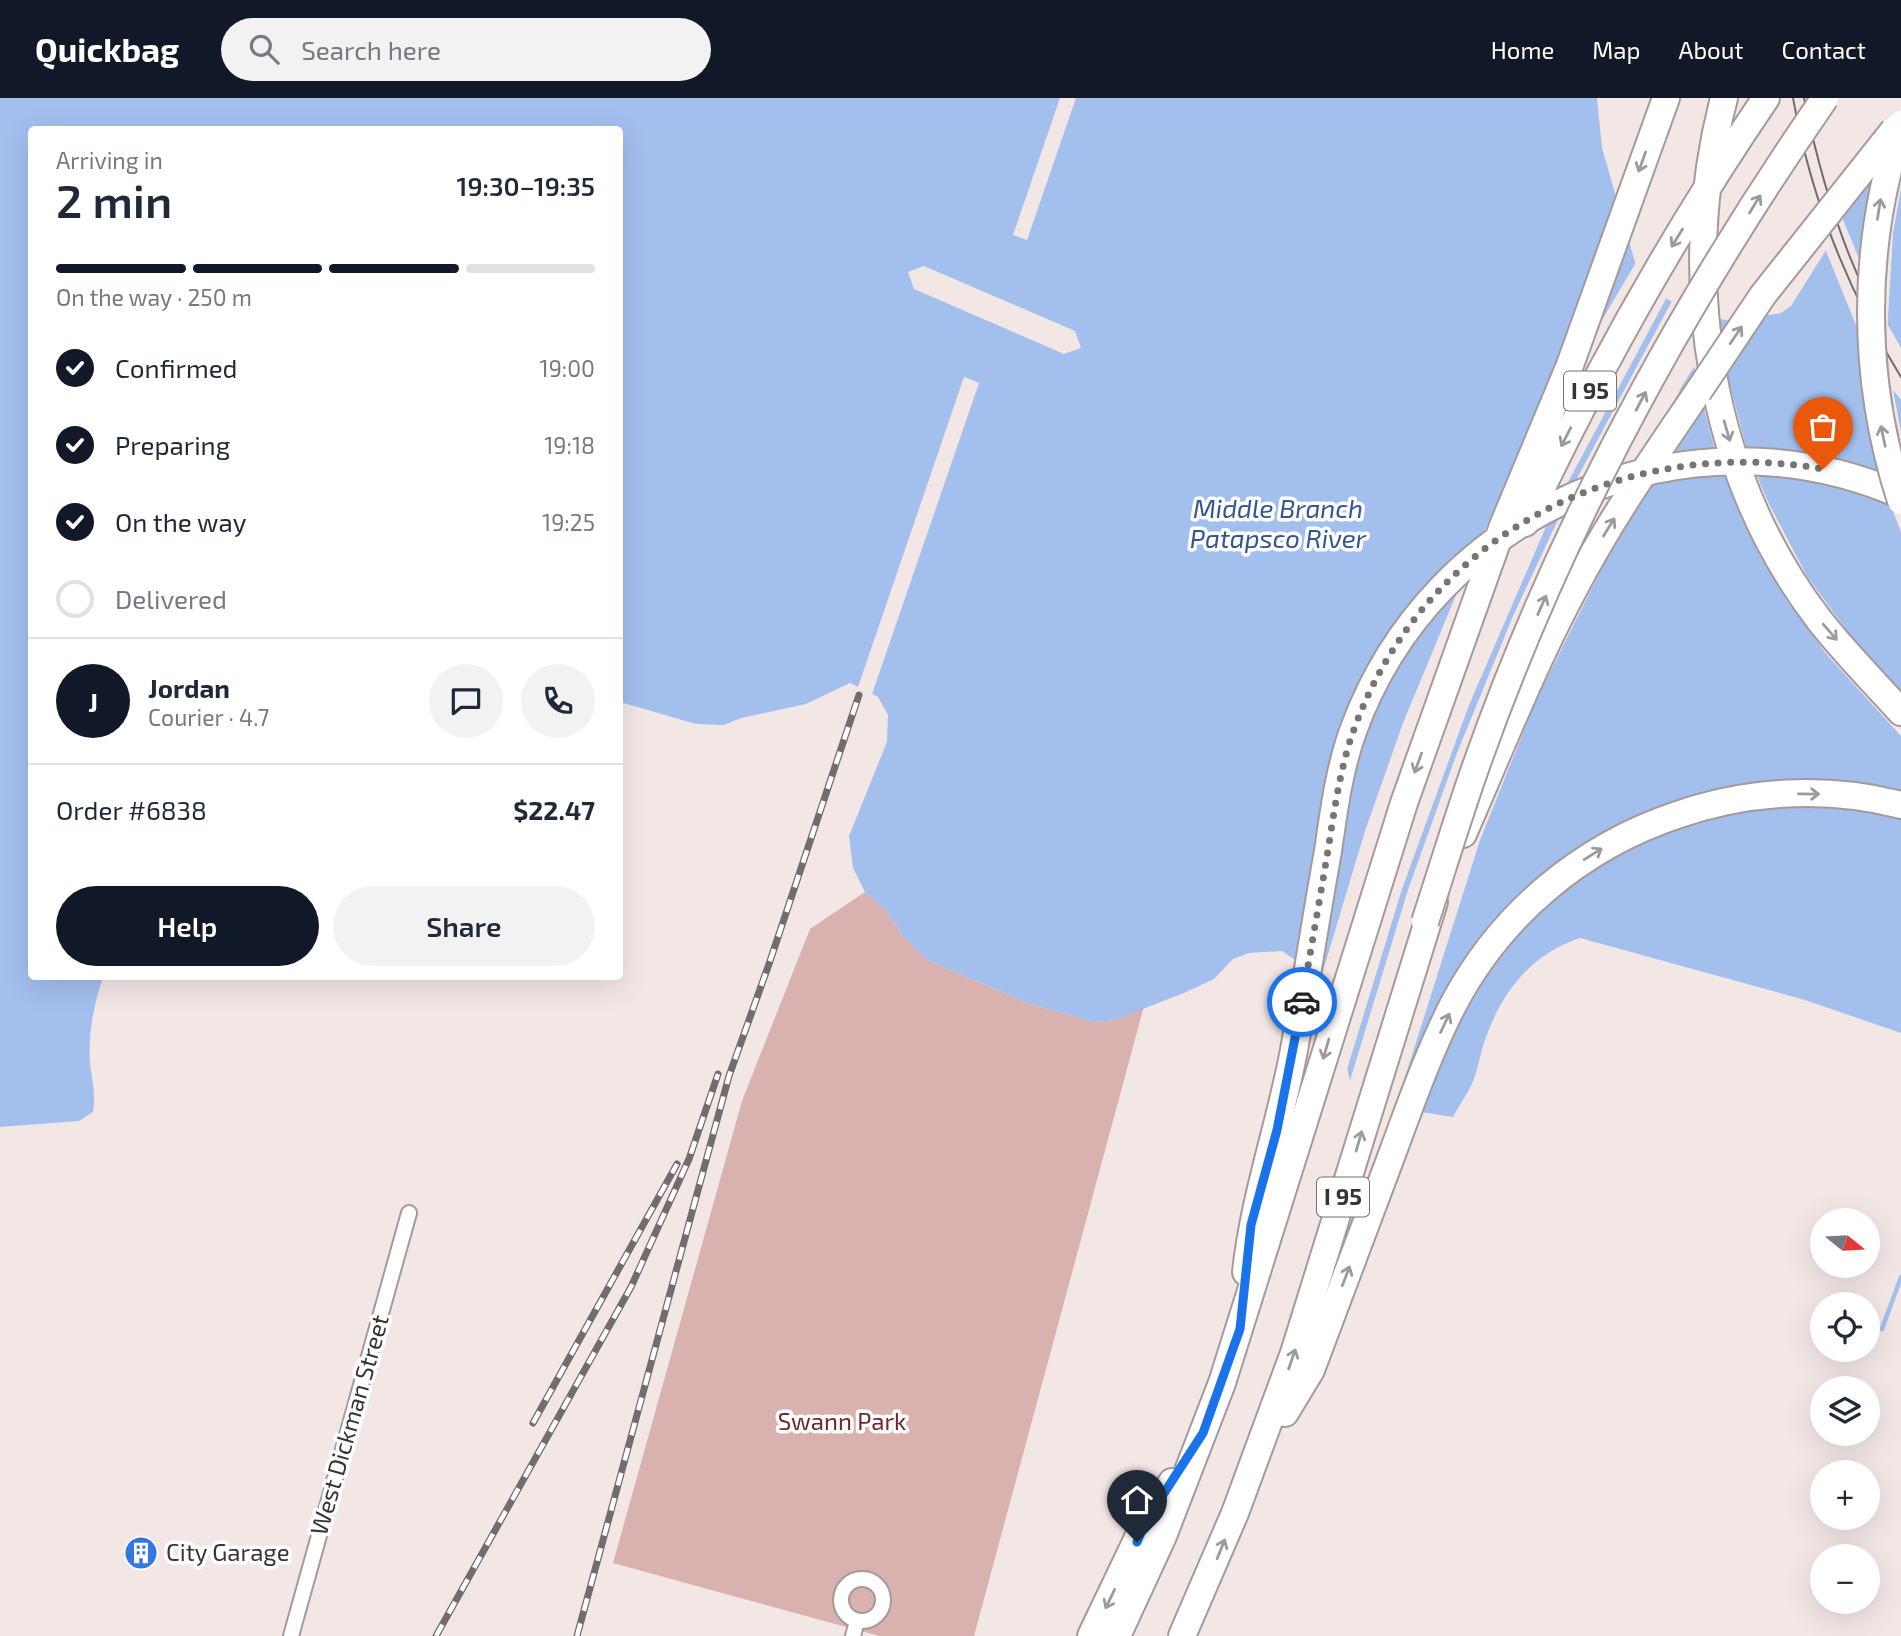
<!DOCTYPE html>
<html lang="en">
<head>
<meta charset="utf-8">
<style>
	:root { --surface:#fff; --page:#f2f2f3; --text:#1f2937; --muted:#747a83; --line:#e0e1e3; --accent:#111827 }
	body { margin:0; font-family:"Exo 2",sans-serif; background:var(--page); color:var(--text); height:100vh; display:flex; flex-direction:column; font-size:26px; white-space:nowrap }
	* { box-sizing:border-box; margin:0 }
	p { font-size:23px; color:var(--muted) }
	.icon { flex:none; width:38px; height:38px; fill:none; stroke:currentColor; stroke-width:2; stroke-linecap:round; stroke-linejoin:round }
	.map { position:relative; flex:1; overflow:hidden }
	.sheet { position:absolute; left:28px; top:28px; width:595px; height:854px; display:flex; flex-direction:column; background:var(--surface); border-radius:7px; box-shadow:0 7px 28px #0002 }
	.sheet>* { flex:none }
	.needle { width:46px; rotate:108deg }
	.controls { position:absolute; left:1810px; top:1110px; display:grid; gap:14px }
	.controls a { display:grid; place-items:center; width:70px; height:70px; border-radius:50%; background:var(--surface); box-shadow:0 7px 28px #0002; font-size:35px }
	.pin { position:absolute; display:grid; place-items:center; width:60px; height:60px; color:#fff; margin:-72px -30px; border-radius:50% 50% 50% 0; rotate:-45deg; box-shadow:0 0 7px #0007 }
	.pin .icon { rotate:45deg }
	.courier { position:absolute; display:grid; place-items:center; width:70px; height:70px; margin:-35px; border:5px solid #1a73e8; border-radius:50%; background:#fff; color:#222; box-shadow:0 2px 9px #0007 }
	.headline em { font-style:normal; font-weight:600 }
	.headline div { display:flex; flex-direction:column-reverse }
	.headline { display:flex; align-items:center; justify-content:space-between; height:119px; padding:0 28px }
	h1 { font-size:46px; font-weight:600; line-height:52px }
	.bar { display:grid; grid-template-columns:repeat(4,1fr); gap:10px 7px; align-content:center; height:84px; padding:0 28px }
	.bar i { height:9px; border-radius:5px; background:var(--line) }
	.bar .on { background:var(--accent) }
	.bar p { grid-column:span 4 }
	.line { display:flex; align-items:center; gap:18px; padding:0 28px; border-top:2px solid var(--line) }
	.line div { flex:1 }
	.round { display:grid; place-items:center; flex:none; width:74px; height:74px; border-radius:37px; background:var(--page) }
	ol { padding:0 28px; list-style:none }
	li { display:flex; align-items:center; gap:21px; height:77px }
	li p { margin-inline-start:auto }
	li .icon { padding:7px; border-radius:50%; background:var(--accent); color:#fff; stroke-width:4 }
	li:last-child { color:var(--muted) }
	li i { width:38px; height:38px; border:4px solid var(--line); border-radius:50% }
	.action { display:flex; gap:14px; margin-top:auto; padding:14px 28px }
	.action a { flex:1; height:80px; border-radius:42px; background:var(--accent); color:#fff; font-size:28px; font-weight:600; line-height:80px; text-align:center }
	.action a+a { background:var(--page); color:var(--text) }
	header { display:flex; align-items:center; gap:42px; box-sizing:border-box; height:98px; padding:0 35px; background:var(--accent); color:#fff }
	header strong { font-size:33px }
	nav { display:flex; gap:38px; margin-inline-start:auto; font-size:24px }
	.search { width:490px; height:63px; background:var(--page); display:flex; align-items:center; gap:18px; box-sizing:border-box; padding:0 24px; border-radius:38px; color:var(--muted); font-size:26px }
	.map>svg:first-child { display:block }
</style>
</head>
<body>
<header>
<strong>Quickbag</strong>
<div class="search"><svg class="icon" aria-label="search" viewBox="0 0 24 24"><circle cx="10" cy="10" r="6"/><path d="M15 15l6 6"/></svg>Search here</div>
<nav><a>Home</a><a>Map</a><a>About</a><a>Contact</a></nav>
</header>
<div class="map">
<svg width="1901" height="1538" viewBox="0 0 1901 1538">
	<rect width="100%" height="100%" fill="#f3e7e6"/>
	<path fill="#d9b1af" d="M865 794 886 812 903 838 927 862 1030 906 1095 924 1114 922 1144 908 974 1538H879L613 1465 742 1003 810 831Z"/>
	<path fill="#a3bfee" d="M0 0H1597L1602 50 1637 171 1651 189 1669 202 1694 215 1730 223 1781 215 1791 208 1828 149 1901 12V935L1805 902 1580 840C1532 856 1503 892 1486 939 1481 952 1479 967 1474 981 1469 994 1460 1006 1453 1019L1389 1009 1351 987 1327 884 1282 853 1249 855 1233 861 1214 881 1184 895 1114 922 1095 924 1030 906 927 862 903 838 886 812 865 794 853 770 849 738 887 644 888 617 878 599 850 585 806 606 741 620 724 627 696 626 620 604V32H32V878L103 879C94 907 88 934 90 965 92 983 96 996 93 1014L79 1023 0 1029Z"/>
	<g fill="#f3e7e6" fill-rule="evenodd">
		<path d="M1060 0H1076L1027 142 1013 137Z"/>
		<path d="M1901 9V90L1893 135 1888 219V227L1901 250V302L1893 292 1901 334V434L1888 400 1754 371 1768 404 1807 478 1852 540 1901 594V638L1827 557 1790 507 1760 458 1722 371 1657 378 1602 470 1537 600 1480 742 1394 1014 1388 1012 1348 989 1408 792 1457 655 1513 518 1563 411 1553 415 1545 431 1469 607 1402 791 1345 978 1324 886 1320 883 1365 733 1403 625 1463 480 1424 521 1324 701 1452 464 1481 440 1539 310 1589 244 1638 161 1654 187 1668 197 1566 388 1575 384 1673 201 1695 212 1722 219 1719 225 1726 272 1747 352 1829 361 1880 377 1862 288 1858 232 1824 148 1841 117 1860 163 1873 75 1847 106ZM1694 269 1697 281 1658 334 1682 288ZM1703 307 1715 352 1671 357Z"/>
		<path d="M924 168 1075 233 1081 250 1064 256 914 191 908 174Z"/>
		<path d="M964 279 979 285 871 599 857 592Z"/>
	</g>
	<g fill="none" stroke-linecap="round" stroke-linejoin="round">
		<path stroke="#a3bfee" stroke-width="4.5" d="M1882 1231 1901 1179"/>
		<defs>
			<g id="street">
				<circle cx="862" cy="1502" r="21"/>
				<path d="M291 1538 409 1115"/>
				<path d="M853 1538 857 1523"/>
			</g>
			<g id="highway">
				<path d="M1724 0C1678 177 1707 376 1820 523 1845 555 1874 584 1901 614"/>
				<path d="M1525 425C1594 278 1674 135 1766 0"/>
				<path d="M1463 736C1499 654 1531 572 1573 493 1609 423 1654 359 1698 294"/>
				<path d="M1246 1174C1254 1099 1280 1027 1294 952 1306 886 1316 819 1328 753 1334 712 1339 672 1353 633 1433 412 1686 303 1901 397"/>
				<path d="M1285 1315 1311 1272C1338 1201 1364 1130 1391 1059 1410 1008 1428 956 1453 907 1500 817 1581 749 1677 717 1748 692 1828 688 1901 707"/>
				<path d="M1091 1538 1146 1423 1172 1384"/>
				<path d="M1117 1538 1163 1438 1222 1285 1404 705 1502 430 1570 267 1666 0"/>
				<path d="M1182 1538 1235 1415 1294 1255 1434 804"/>
			</g>
		</defs>
		<use href="#street" stroke="#a59a99" stroke-width="18"/>
		<use href="#highway" stroke="#a59a99" stroke-width="30"/>
		<use href="#street" stroke="#fff" stroke-width="14"/>
		<use href="#highway" stroke="#fff" stroke-width="26"/>
		<g stroke="#736c6c" stroke-width="2">
			<path d="M1793 0C1811 101 1847 192 1901 279"/>
			<path d="M1804 0C1820 78 1844 162 1885 231"/>
		</g>
		<defs>
			<g id="rail">
				<path d="M533 1325 677 1066"/>
				<path d="M436 1538 631 1189 689 1061 718 976"/>
				<path d="M577 1538 729 978 769 866 859 597"/>
			</g>
		</defs>
		<use href="#rail" stroke="#736c6c" stroke-width="7"/>
		<use href="#rail" stroke="#fff" stroke-width="4.5" stroke-dasharray="13" stroke-linecap="butt"/>
		<defs>
			<g id="highway-bridge">
				<path d="M1901 26C1861 150 1861 279 1901 403"/>
				<path d="M1698 294 1763 197 1894 32"/>
				<path d="M1425 824C1442 772 1458 719 1476 668 1559 432 1683 205 1825 0"/>
			</g>
		</defs>
		<use href="#highway-bridge" stroke="#a59a99" stroke-width="30" stroke-linecap="butt"/>
		<use href="#highway-bridge" stroke="#fff" stroke-width="26"/>
	</g>
	<defs><path id="oneway-shaft" d="M-6 0H5M1.5-3L5.5 0L1.5 3" fill="none" stroke-width="1.6" stroke-linecap="round" stroke-linejoin="round" transform="scale(1.75)"/></defs>
	<g stroke="#9c9a9a">
		<use href="#oneway-shaft" transform="translate(1642 64) rotate(110)"/>
		<use href="#oneway-shaft" transform="translate(1755 106) rotate(-58)"/>
		<use href="#oneway-shaft" transform="translate(1879 111) rotate(-81)"/>
		<use href="#oneway-shaft" transform="translate(1677 140) rotate(122)"/>
		<use href="#oneway-shaft" transform="translate(1736 237) rotate(-56)"/>
		<use href="#oneway-shaft" transform="translate(1641 303) rotate(-62)"/>
		<use href="#oneway-shaft" transform="translate(1727 333) rotate(74)"/>
		<use href="#oneway-shaft" transform="translate(1883 338) rotate(-102)"/>
		<use href="#oneway-shaft" transform="translate(1566 339) rotate(117)"/>
		<use href="#oneway-shaft" transform="translate(1609 429) rotate(-58)"/>
		<use href="#oneway-shaft" transform="translate(1542 507) rotate(-66)"/>
		<use href="#oneway-shaft" transform="translate(1830 534) rotate(49)"/>
		<use href="#oneway-shaft" transform="translate(1418 665) rotate(110)"/>
		<use href="#oneway-shaft" transform="translate(1809 696) rotate(1)"/>
		<use href="#oneway-shaft" transform="translate(1593 756) rotate(-32)"/>
		<use href="#oneway-shaft" transform="translate(1445 925) rotate(-65)"/>
		<use href="#oneway-shaft" transform="translate(1326 951) rotate(106)"/>
		<use href="#oneway-shaft" transform="translate(1359 1043) rotate(-74)"/>
		<use href="#oneway-shaft" transform="translate(1346 1178) rotate(-69)"/>
		<use href="#oneway-shaft" transform="translate(1292 1261) rotate(-71)"/>
		<use href="#oneway-shaft" transform="translate(1221 1451) rotate(-68)"/>
		<use href="#oneway-shaft" transform="translate(1110 1501) rotate(116)"/>
	</g>
	<g fill="none" stroke-linecap="round" stroke-linejoin="round">
		<path stroke="#7a7372" stroke-width="7" stroke-dasharray="0 12.6" d="M1302 904C1310 855 1319 806 1327 758 1334 716 1339 674 1353 634 1423 437 1622 336 1823 371"/>
		<path stroke="#1a73e8" stroke-width="9" d="M1137 1444 1146 1423 1203 1335 1240 1231 1251 1127 1277 1032 1302 904"/>
	</g>
	<defs>
		<symbol id="building-disc" viewBox="-11 -11 22 22"><circle r="9.5" fill="#3676e4" stroke="#fff"/><path d="M-4-6H4V6H1V3H-1V6H-4ZM-2.5-4.3h1.7v1.8h-1.7ZM.8-4.3h1.7v1.8H.8ZM-2.5-1h1.7V.8h-1.7ZM.8-1h1.7V.8H.8Z" fill="#fff"/></symbol>
	</defs>
	<g fill-rule="evenodd">
		<use href="#building-disc" x="122" y="1436" width="38" height="38"/>
	</g>
	<g text-anchor="middle" stroke-width="7" stroke-linejoin="round" paint-order="stroke">
		<g fill="#fff" stroke="#747171" stroke-width="2">
			<rect x="1564" y="273.5" width="52" height="39" rx="5"/>
			<rect x="1317" y="1079.5" width="52" height="39" rx="5"/>
		</g>
		<g font-size="23" font-weight="bold" fill="#393434">
			<text x="1590" y="301">I 95</text>
			<text x="1343" y="1107">I 95</text>
		</g>
		<g font-size="24" fill="#702729" stroke="#fff">
			<text x="842" y="1332">Swann Park</text>
		</g>
		<g font-size="24" fill="#393434" stroke="#fff">
			<text transform="translate(350 1327) rotate(-74)" y="8">West Dickman Street</text>
		</g>
		<g font-size="24" fill="#393434" stroke="#fff" text-anchor="start">
			<text x="166" y="1463">City Garage</text>
		</g>
		<g font-size="26" font-style="italic" fill="#345690" stroke="#fff">
			<text x="1278" y="420">Middle Branch<tspan x="1278" dy="30">Patapsco River</tspan></text>
		</g>
	</g>
</svg>
<div class="controls">
<a><svg class="needle" viewBox="-14 -14 28 28"><path d="M0-13l5 13h-10z" fill="#e53935"/><path d="M0 13l5-13h-10z" fill="#747a83"/></svg></a>
<a><svg class="icon" aria-label="locate" viewBox="0 0 24 24"><circle cx="12" cy="12" r="6"/><path d="M12 2v4M12 18v4M2 12h4M18 12h4"/></svg></a>
<a><svg class="icon" aria-label="layers" viewBox="0 0 24 24"><path d="M12 4l9 5-9 5-9-5zM3 14l9 5 9-5"/></svg></a>
<a>+</a>
<a>−</a>
</div>
<div class="pin" style="left:1823px;top:371px;background:#ea580c"><svg class="icon" aria-label="bag" viewBox="0 0 24 24"><path d="M5 8h14l-1 12H6zM9 8a3 3 0 0 1 6 0"/></svg></div>
<div class="pin" style="left:1137px;top:1444px;background:#1f2937"><svg class="icon" aria-label="home" viewBox="0 0 24 24"><path d="M3 11l9-7 9 7M6 9v11h12V9"/></svg></div>
<div class="courier" style="left:1302px;top:904px"><svg class="icon" aria-label="car" viewBox="0 0 24 24"><path d="M5 17H2v-5l4-1 3-4h7l3 4 3 1v5h-3M9 17h6M6 11h13"/><circle cx="7" cy="17" r="2"/><circle cx="17" cy="17" r="2"/></svg></div>
<section class="sheet">
<div class="headline"><div><h1>2 min</h1><p>Arriving in</p></div><em>19:30–19:35</em></div>
<div class="bar"><i class="on"></i><i class="on"></i><i class="on"></i><i></i><p>On the way · 250 m</p></div>
<ol>
<li><svg class="icon" aria-label="check" viewBox="0 0 24 24"><path d="M5 12l5 5 9-10"/></svg>Confirmed<p>19:00</p></li>
<li><svg class="icon" aria-label="check" viewBox="0 0 24 24"><path d="M5 12l5 5 9-10"/></svg>Preparing<p>19:18</p></li>
<li><svg class="icon" aria-label="check" viewBox="0 0 24 24"><path d="M5 12l5 5 9-10"/></svg>On the way<p>19:25</p></li>
<li><i></i>Delivered</li>
</ol>
<div class="line" style="height:126px"><b class="round" style="background:var(--accent);color:#fff">J</b><div><b>Jordan</b><p>Courier · 4.7</p></div><a class="round"><svg class="icon" aria-label="chat" viewBox="0 0 24 24"><path d="M4 5h16v11H9l-5 4z"/></svg></a><a class="round"><svg class="icon" aria-label="phone" viewBox="0 0 24 24"><path d="M5 4h4l2 5-3 2q2 4 5 5l2-3 5 2v4C11 20 4 13 5 4z"/></svg></a></div>
<div class="line" style="height:91px"><div>Order #6838</div><b>$22.47</b></div>
<div class="action"><a>Help</a><a>Share</a></div>
</section>
</div>
</body>
</html>
